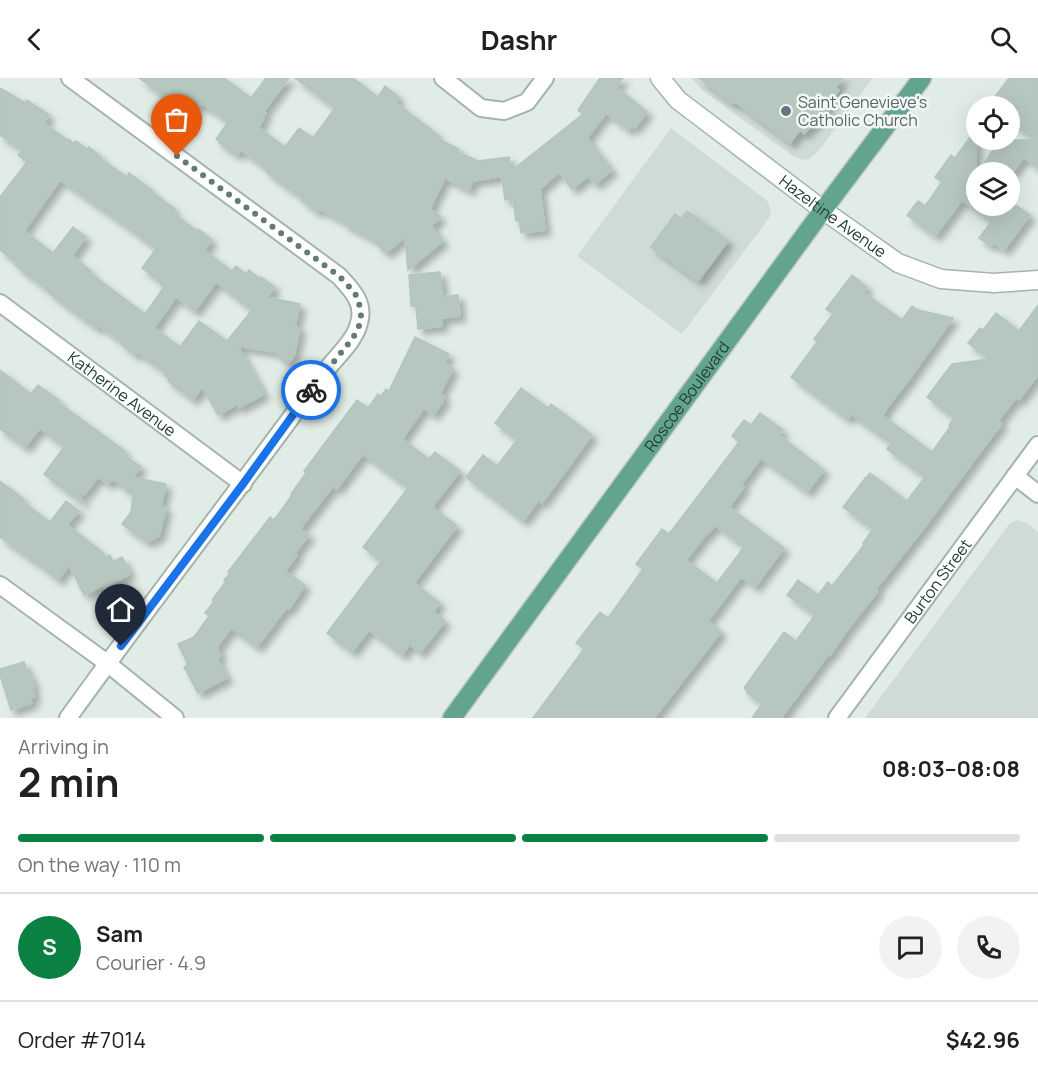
<!DOCTYPE html>
<html lang="en">
<head>
<meta charset="utf-8">
<style>
	:root { --surface:#fff; --page:#f2f2f2; --text:#202124; --muted:#757577; --line:#e0e0e0; --accent:#0b8043 }
	body { margin:0; font-family:Manrope,sans-serif; background:var(--page); color:var(--text); height:100vh; display:flex; flex-direction:column; font-size:22px; white-space:nowrap }
	* { box-sizing:border-box; margin:0 }
	p { font-size:20px; color:var(--muted) }
	.icon { flex:none; width:33px; height:33px; fill:none; stroke:currentColor; stroke-width:2; stroke-linecap:round; stroke-linejoin:round }
	.map { position:relative; height:640px; overflow:hidden }
	.side { display:flex; flex-direction:column; background:var(--surface); flex:1 }
	.side>* { flex:none }
	.fabs { position:absolute; left:966px; top:18px; display:grid; gap:12px }
	.fabs a { display:grid; place-items:center; width:54px; height:54px; border-radius:50%; background:var(--surface); box-shadow:0 6px 24px #0002; font-size:30px }
	.pin { position:absolute; display:grid; place-items:center; width:51px; height:51px; color:#fff; margin:-62px -26px; border-radius:50% 50% 50% 0; rotate:-45deg; box-shadow:0 0 6px #0007 }
	.pin .icon { rotate:45deg }
	.courier { position:absolute; display:grid; place-items:center; width:60px; height:60px; margin:-30px; border:4px solid #1a73e8; border-radius:50%; background:#fff; color:#222; box-shadow:0 2px 8px #0007 }
	.headline em { font-style:normal; font-weight:700 }
	.headline div { display:flex; flex-direction:column-reverse }
	.headline { display:flex; align-items:center; justify-content:space-between; height:102px; padding:0 18px }
	h1 { font-size:39px; font-weight:700; line-height:45px }
	.bar { display:grid; grid-template-columns:repeat(4,1fr); gap:9px 6px; align-content:center; height:72px; padding:0 18px }
	.bar i { height:8px; border-radius:4px; background:var(--line) }
	.bar .on { background:var(--accent) }
	.bar p { grid-column:span 4 }
	.line { display:flex; align-items:center; gap:15px; padding:0 18px; border-top:2px solid var(--line) }
	.line div { flex:1 }
	.round { display:grid; place-items:center; flex:none; width:63px; height:63px; border-radius:32px; background:var(--page) }
	header { display:flex; justify-content:space-between; align-items:center; height:78px; padding:0 18px; background:var(--surface); font-size:27px; font-weight:700 }
	.map>svg:first-child { display:block }
</style>
</head>
<body>
<header><svg class="icon" aria-label="back" viewBox="0 0 24 24"><path d="M15 5l-7 7 7 7"/></svg>Dashr<svg class="icon" aria-label="search" viewBox="0 0 24 24"><circle cx="10" cy="10" r="6"/><path d="M15 15l6 6"/></svg></header>
<div class="map">
<svg width="1038" height="640" viewBox="0 0 1038 640">
	<defs>
		<filter id="shadow"><feDropShadow dx="5.5" dy="5.5" stdDeviation="3" flood-color="#0004"/></filter>
	</defs>
	<rect width="100%" height="100%" fill="#e1ece6"/>
	<g fill="#cfdcd5">
		<path d="M692 0H873L817 75 809 81 802 82 793 78 701 11Z"/>
		<path d="M671 50 765 121 768 124 771 133 769 140 682 256 577 178Z"/>
		<path d="M1018 442 1028 446 1038 454V640H865L1010 445Z"/>
	</g>
	<g fill="#b6c7bf" stroke="#b3c6bd" stroke-width="1.5" fill-rule="evenodd" filter="url(#shadow)">
		<path d="M139 0H224L251 20 266 0H289L264 33 266 35 262 40 264 41 258 49 285 69 299 50 313 60 335 30 295 0H353L378 19 385 8 399 19 395 24 438 57 436 60 459 71 458 74 478 83 509 79 511 93 583 36 578 32 600 0H623L616 9 647 34 635 50 632 48 628 52 606 35 587 60 612 92 595 106 588 98 572 111 559 94 540 111 545 152 521 155 519 142 516 143 513 121 505 122 502 100 504 98 473 103 469 112 445 100 430 131 441 139 431 148 443 163 408 192 405 159 387 174 385 172 384 174 373 161 344 146 345 144 319 131 317 134 301 122 302 120 266 94 268 92 241 72 237 77 219 65 220 64 216 61 228 44 203 26 200 29 185 19 178 29Z"/>
		<path d="M699 0H843L836 9 839 12 819 40 804 56 800 52 790 65 735 24 733 26Z"/>
		<path d="M1009 0H1038V90L1024 79 1013 94H979L999 62H1034L1010 43 1019 28H988Z"/>
		<path d="M0 10 25 25 27 22 49 37 44 45 67 62 68 61 74 65 76 63 87 71 89 69 102 80 101 81 127 99 129 95 153 113 152 114 175 131 172 134 197 153 198 151 212 162 204 172 232 193 236 188 246 196 249 192 260 201 261 199 275 209 267 219 300 226 295 249 300 250 294 278 287 286 274 274 238 268 264 316 239 330 237 326 218 337 202 309 194 320 193 319 192 321 168 303 169 301 165 298 166 295 137 274 135 277 122 267 123 265 98 247 96 250 49 215 50 214 15 187 17 185 0 172V119L27 84 18 77 22 72 0 57ZM60 102 130 151 156 171 142 190 158 202 157 203 164 209 145 236 90 195 91 193 72 178 86 159 73 149 53 175 24 153ZM216 204 252 232 227 263 199 243 180 269 154 250 176 219 195 233Z"/>
		<path d="M976 51V128H1017L1030 137 1004 172 994 165 991 168 979 160 991 144 962 122 935 158 907 137 918 123 925 128 942 104 935 99 951 77 955 80Z"/>
		<path d="M687 133 728 163 698 203 651 169 675 136 681 141Z"/>
		<path d="M440 194 443 219 458 217 460 238 442 240V248L418 251 416 228H411L409 197Z"/>
		<path d="M852 197 867 209 863 214 902 242 912 228 918 232 953 240 908 303 885 332 886 333 882 337 932 374 950 349 949 347 954 340 927 319 952 286 989 281 968 265 980 250 983 252 996 235 1019 253 1038 227V297L1019 322 1016 320 998 343 1002 346 987 365 927 446 876 511 878 513 848 551 830 577 829 576 781 640H752L762 626 747 615 748 614 744 610 784 554 796 563 815 537 787 517 798 502 818 517 828 504 832 508 864 467 863 465 873 451 843 429 866 399H867L870 395 907 423 925 399 887 371 891 365 851 336 847 341 791 299 817 264 814 261 833 236 826 231Z"/>
		<path d="M415 259 449 276 444 285 453 290 440 316 445 319 442 323 443 324 433 337 424 330 402 361 429 381 435 374 460 393 432 429 457 448 414 505 440 525 433 534 445 543 420 575 410 566 402 577 369 552 352 574 327 555 381 483 363 469 408 410 363 376 337 411 333 408 300 451 309 457 295 475 297 477 285 493 305 507 289 531 287 529 257 569 231 550 217 569 221 578 217 580 227 600 198 615 184 589 188 587 178 566 194 559 209 538 205 535 214 523 212 522 226 503 224 502 230 495 228 494 270 439 274 442 292 417 291 416 306 395 304 393 357 322 368 330 378 316 381 318 386 311 389 313Z"/>
		<path d="M0 292 31 316 38 307 60 323 59 325 125 373 123 376 141 389 133 399 166 406 161 428 166 430 159 458 147 464 122 446 131 434 133 417 113 401 108 406 98 399 84 417 78 413 84 426 44 396 64 369 40 350 25 369 0 351Z"/>
		<path d="M521 310 548 330 551 326 592 357 542 425 539 422 523 443 466 399 483 377 497 388 517 362 495 345Z"/>
		<path d="M760 335 783 352 779 357 824 392 807 414 761 380 741 407 744 409 729 429 784 470 755 509 741 499 708 543 720 552 718 554 720 555 654 640H533L584 571 576 565 600 534 608 540 643 491 636 486 662 451 669 456 739 364 732 358 744 342 751 347ZM715 447 744 469 717 505 686 482 707 455 708 456Z"/>
		<path d="M0 403 24 421 22 423 50 444 66 423 79 433 67 447 101 473 105 480 110 477 113 484 122 479 130 496 105 510 103 507 84 517 69 487 58 502 42 489 0 459Z"/>
		<path d="M24 584 28 597 30 596 34 610H32L35 619 30 620 32 625 11 632 0 597V591Z"/>
	</g>
	<g fill="none" stroke-linecap="round" stroke-linejoin="round">
		<defs>
			<g id="minor">
				<path d="M443 0 481 30 504 33 527 24 545 0"/>
				<path id="s1" d="M0 225 243 406"/>
				<path d="M1015 398 1038 416"/>
				<path d="M0 507 107 585 175 640"/>
				<path d="M68 640C144 534 224 431 301 326 310 314 319 302 328 290 339 276 355 262 359 245 365 225 352 212 339 198L70 0"/>
				<path id="s2" d="M837 640 1038 367"/>
			</g>
			<g id="tertiary">
				<path id="s3" d="M660 0 678 22 823 132 898 185 941 201 994 205 1038 202"/>
			</g>
			<g id="primary">
				<path id="s4" d="M452 640 823 132 922 0"/>
			</g>
		</defs>
		<use href="#minor" stroke="#a3b4ad" stroke-width="20"/>
		<use href="#tertiary" stroke="#a3b4ad" stroke-width="21"/>
		<use href="#primary" stroke="#c1c9c6" stroke-width="21"/>
		<use href="#minor" stroke="#fff" stroke-width="16"/>
		<use href="#tertiary" stroke="#fff" stroke-width="18"/>
		<use href="#primary" stroke="#63a48f" stroke-width="18"/>
	</g>
	<g fill="none" stroke-linecap="round" stroke-linejoin="round">
		<path stroke="#647b72" stroke-width="6" stroke-dasharray="0 10.8" d="M177 78 339 198 355 215 359 225 361 238 359 248 353 260 311 312"/>
		<path stroke="#1a73e8" stroke-width="8" d="M121 568 243 406 311 312"/>
	</g>
	<circle fill="#6b7280" stroke="#f1f9f5" stroke-width="2" cx="786" cy="33" r="6"/>
	<g text-anchor="middle" stroke-width="5" stroke-linejoin="round" paint-order="stroke">
		<g font-size="16" fill="#5b616d" stroke="#f1f9f5" text-anchor="start">
			<text x="798" y="30">Saint Genevieve's<tspan x="798" dy="18">Catholic Church</tspan></text>
		</g>
		<g font-size="16" fill="#203e34" stroke="#f1f9f5">
			<text dy="6" stroke="none"><textPath href="#s3" startOffset="222">Hazeltine Avenue</textPath></text>
			<text dy="6" stroke="none"><textPath href="#s1" startOffset="152">Katherine Avenue</textPath></text>
			<text dy="6" stroke="none"><textPath href="#s4" startOffset="398">Roscoe Boulevard</textPath></text>
			<text dy="6" stroke="none"><textPath href="#s2" startOffset="170">Burton Street</textPath></text>
		</g>
	</g>
</svg>
<div class="fabs">
<a><svg class="icon" aria-label="locate" viewBox="0 0 24 24"><circle cx="12" cy="12" r="6"/><path d="M12 2v4M12 18v4M2 12h4M18 12h4"/></svg></a>
<a><svg class="icon" aria-label="layers" viewBox="0 0 24 24"><path d="M12 4l9 5-9 5-9-5zM3 14l9 5 9-5"/></svg></a>
</div>
<div class="pin" style="left:177px;top:78px;background:#ea580c"><svg class="icon" aria-label="bag" viewBox="0 0 24 24"><path d="M5 8h14l-1 12H6zM9 8a3 3 0 0 1 6 0"/></svg></div>
<div class="pin" style="left:121px;top:568px;background:#1f2937"><svg class="icon" aria-label="home" viewBox="0 0 24 24"><path d="M3 11l9-7 9 7M6 9v11h12V9"/></svg></div>
<div class="courier" style="left:311px;top:312px"><svg class="icon" aria-label="bike" viewBox="0 0 24 24"><circle cx="6" cy="16" r="4"/><circle cx="18" cy="16" r="4"/><path d="M6 16l4-8h5l3 8M10 8l3 8H6M13 5h3"/></svg></div>
</div>
<section class="side">
<div class="headline"><div><h1>2 min</h1><p>Arriving in</p></div><em>08:03–08:08</em></div>
<div class="bar"><i class="on"></i><i class="on"></i><i class="on"></i><i></i><p>On the way · 110 m</p></div>
<div class="line" style="height:108px"><b class="round" style="background:var(--accent);color:#fff">S</b><div><b>Sam</b><p>Courier · 4.9</p></div><a class="round"><svg class="icon" aria-label="chat" viewBox="0 0 24 24"><path d="M4 5h16v11H9l-5 4z"/></svg></a><a class="round"><svg class="icon" aria-label="phone" viewBox="0 0 24 24"><path d="M5 4h4l2 5-3 2q2 4 5 5l2-3 5 2v4C11 20 4 13 5 4z"/></svg></a></div>
<div class="line" style="height:78px"><div>Order #7014</div><b>$42.96</b></div>
</section>
</body>
</html>
